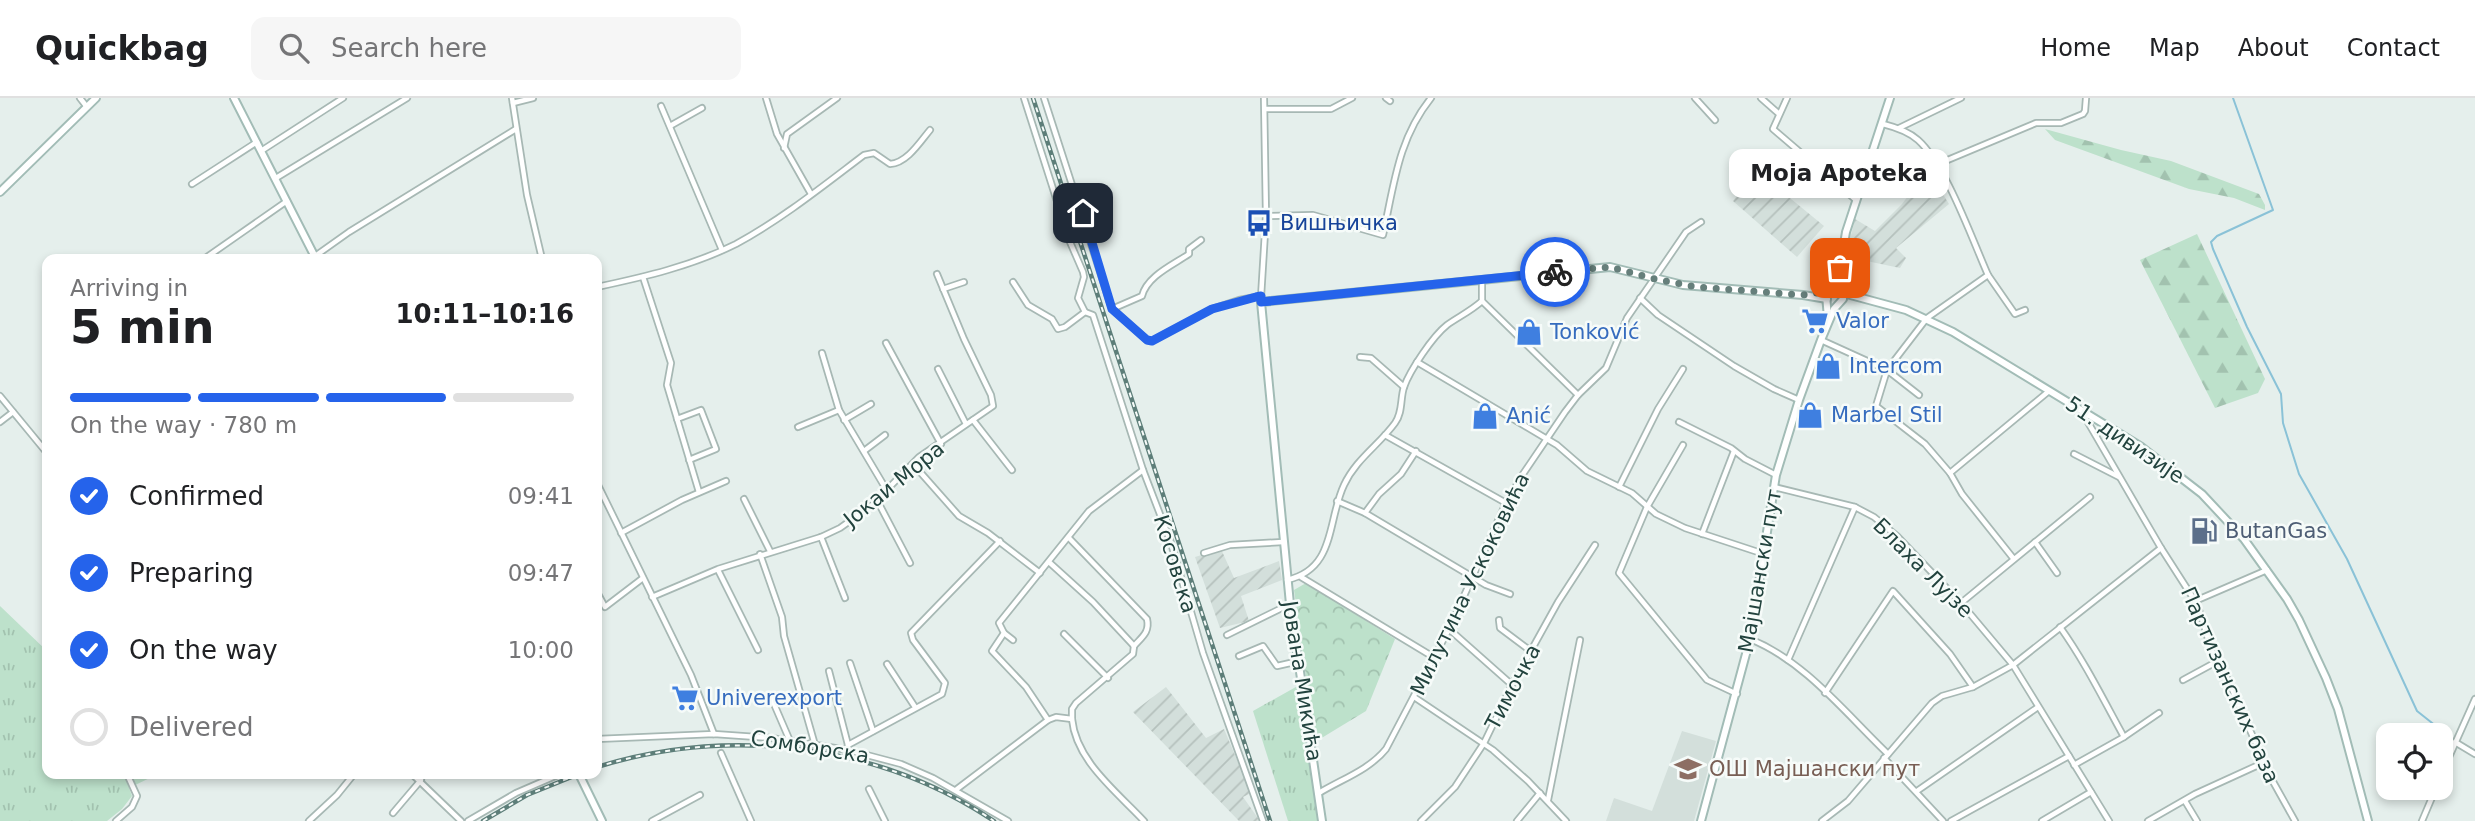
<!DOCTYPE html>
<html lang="en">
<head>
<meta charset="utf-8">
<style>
	:root { --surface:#fff; --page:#f6f6f6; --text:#202124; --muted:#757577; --line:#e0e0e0; --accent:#2563eb }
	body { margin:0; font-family:"DejaVu Sans",sans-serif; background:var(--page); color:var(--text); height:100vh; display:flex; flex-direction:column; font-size:26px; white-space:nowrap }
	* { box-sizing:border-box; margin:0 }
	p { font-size:23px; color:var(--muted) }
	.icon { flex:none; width:38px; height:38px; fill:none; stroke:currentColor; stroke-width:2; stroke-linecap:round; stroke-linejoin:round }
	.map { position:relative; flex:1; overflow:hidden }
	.side { position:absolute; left:42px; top:156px; width:560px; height:525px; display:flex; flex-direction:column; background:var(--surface); border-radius:14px; box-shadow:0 4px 10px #0003 }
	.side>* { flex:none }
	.fabs { position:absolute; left:2376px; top:625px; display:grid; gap:14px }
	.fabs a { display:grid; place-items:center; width:77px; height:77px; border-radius:14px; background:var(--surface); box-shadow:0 4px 10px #0003; font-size:35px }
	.pin { position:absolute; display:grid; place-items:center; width:60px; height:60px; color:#fff; margin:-30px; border-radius:14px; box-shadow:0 4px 10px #0006 }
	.courier { position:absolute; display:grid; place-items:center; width:70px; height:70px; margin:-35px; border:5px solid #2563eb; border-radius:50%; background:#fff; color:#222; box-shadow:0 2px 9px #0007 }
	.bubble { position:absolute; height:49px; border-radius:14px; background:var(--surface); box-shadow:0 4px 10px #0003; font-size:23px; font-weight:700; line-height:49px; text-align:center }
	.summary em { font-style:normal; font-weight:700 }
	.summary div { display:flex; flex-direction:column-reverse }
	.summary { display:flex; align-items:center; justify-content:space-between; height:119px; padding:0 28px }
	h1 { font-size:46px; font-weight:700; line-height:52px }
	.bar { display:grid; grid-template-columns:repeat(4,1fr); gap:10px 7px; align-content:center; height:84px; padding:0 28px }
	.bar i { height:9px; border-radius:5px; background:var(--line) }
	.bar .selected { background:var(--accent) }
	.bar p { grid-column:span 4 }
	ol { padding:0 28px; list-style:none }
	li { display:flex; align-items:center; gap:21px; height:77px }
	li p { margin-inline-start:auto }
	li .icon { padding:7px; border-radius:50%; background:var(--accent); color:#fff; stroke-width:4 }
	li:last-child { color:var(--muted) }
	li i { width:38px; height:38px; border:4px solid var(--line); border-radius:50% }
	header { display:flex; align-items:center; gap:42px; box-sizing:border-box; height:98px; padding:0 35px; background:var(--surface); border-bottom:2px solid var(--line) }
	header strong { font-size:33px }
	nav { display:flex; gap:38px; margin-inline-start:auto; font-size:24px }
	.search { width:490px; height:63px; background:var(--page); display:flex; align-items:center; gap:18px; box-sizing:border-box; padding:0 24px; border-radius:14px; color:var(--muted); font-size:26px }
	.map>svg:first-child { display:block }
</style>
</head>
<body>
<header>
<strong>Quickbag</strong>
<div class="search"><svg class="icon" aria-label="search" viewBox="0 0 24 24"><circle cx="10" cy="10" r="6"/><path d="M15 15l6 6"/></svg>Search here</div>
<nav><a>Home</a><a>Map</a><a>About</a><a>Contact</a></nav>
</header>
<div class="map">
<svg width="2475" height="723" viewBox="0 0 2475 723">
	<defs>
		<pattern id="industrial-furrows" width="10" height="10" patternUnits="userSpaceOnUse" patternTransform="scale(1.75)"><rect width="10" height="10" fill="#d3dfdb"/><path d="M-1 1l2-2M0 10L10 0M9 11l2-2" fill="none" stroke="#b5c1bd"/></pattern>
		<pattern id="grass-tufts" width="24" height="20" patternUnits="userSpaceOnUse" patternTransform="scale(1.75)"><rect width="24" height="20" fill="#bde1cb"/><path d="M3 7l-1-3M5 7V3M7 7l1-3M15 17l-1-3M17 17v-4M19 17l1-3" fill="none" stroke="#a2c2af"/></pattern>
		<pattern id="forest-firs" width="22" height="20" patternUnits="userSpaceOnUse" patternTransform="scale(1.75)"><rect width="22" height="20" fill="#bde1cb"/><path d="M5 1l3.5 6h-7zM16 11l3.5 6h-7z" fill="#a2c2af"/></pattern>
		<pattern id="park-crowns" width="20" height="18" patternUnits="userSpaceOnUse" patternTransform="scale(1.75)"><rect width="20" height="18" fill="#bde1cb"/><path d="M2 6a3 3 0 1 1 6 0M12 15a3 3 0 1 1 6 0" fill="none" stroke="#a2c2af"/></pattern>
	</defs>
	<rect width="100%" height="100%" fill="#e5efec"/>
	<path fill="#d3dfdb" d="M1682 633 1716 643 1694 723H1606L1614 700 1652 713Z"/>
	<g fill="url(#industrial-furrows)">
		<path d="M1757 73 1824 128 1797 159 1733 103Z"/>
		<path d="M1931 77 1949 106 1896 150 1906 160 1900 170 1857 161 1847 153 1855 121 1875 133 1902 106 1914 90Z"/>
		<path d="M1221 451 1234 480 1279 463 1282 482 1241 498 1249 523 1220 530 1195 459Z"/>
		<path d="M1166 589 1206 640 1224 631 1251 695 1243 699 1260 723H1239L1133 614Z"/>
	</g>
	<g fill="url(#grass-tufts)">
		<path d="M0 508 47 553V676H158L129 690 132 698 122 711 107 723H0Z"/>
		<path d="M1303 585 1319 723H1288L1253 613Z"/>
	</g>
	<g fill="url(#forest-firs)">
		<path d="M2045 31 2121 52 2171 63 2259 96 2265 107V112L2234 100 2189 91 2055 42Z"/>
		<path d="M2197 136 2265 281 2258 295 2215 310 2140 162Z"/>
	</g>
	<path fill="url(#park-crowns)" d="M1306 485 1395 541 1366 613 1315 644 1294 492Z"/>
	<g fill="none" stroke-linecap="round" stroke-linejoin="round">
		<g stroke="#8ac2d7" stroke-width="2">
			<path d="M2233 0 2273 112 2217 138 2211 144 2213 151 2247 229 2281 296 2283 325 2299 376 2347 461 2417 613 2451 640"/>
			<path d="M2461 645 2475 653"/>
		</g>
		<defs>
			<g id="street">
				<path d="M80 0 87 9"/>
				<path d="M512 0 527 97 542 161"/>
				<path d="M766 0 777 36 811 96"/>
				<path d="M1024 0 1070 144 1083 174 1084 179 1078 200 1085 214"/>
				<path d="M1044 0 1112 211 1147 242 1152 243 1212 211 1239 202 1261 198"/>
				<path d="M1386 0 1390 3"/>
				<path d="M1695 0 1715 22"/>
				<path d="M1761 0 1778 15"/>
				<path d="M1787 0 1773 31 1856 102"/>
				<path d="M513 5 533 0"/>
				<path d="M661 8 722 152"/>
				<path d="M1265 11H1331L1352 0"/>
				<path d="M1883 26C1895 29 1908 33 1918 42 1946 67 1972 141 1988 177L1927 220 1887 272 1876 308 1925 346 1950 375 1962 396 2013 460"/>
				<path d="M670 28 702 10"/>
				<path d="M1899 30 1961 0"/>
				<path d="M784 50 787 36 837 0"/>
				<path d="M261 53 343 0"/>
				<path d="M1938 66 2036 25H2061L2083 16 2085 13 2086 0"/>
				<path d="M276 80 407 0"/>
				<path d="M192 86 257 44"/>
				<path d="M1266 118 1313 117 1383 137C1394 87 1398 41 1431 0"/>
				<path d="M204 161 287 103"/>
				<path d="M311 161 349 134 516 31"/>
				<path d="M1988 177 2015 216 2025 212"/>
				<path d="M643 179 671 265 667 287 699 394"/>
				<path d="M1013 184 1028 207 1052 221 1058 231 1065 229 1085 214 1093 217 1143 372 1171 445 1203 555 1263 723"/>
				<path d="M597 189C644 179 692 168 736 146 782 121 823 88 864 57L874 55 890 66C907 65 920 44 930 32"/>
				<path d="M943 191 964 184"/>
				<path d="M1261 199 1266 118 1264 0"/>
				<path d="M1640 200 1658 217 1734 268 1774 291 1799 302"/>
				<path d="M1482 203 1578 297"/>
				<path d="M1112 211 1142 198C1147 178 1173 167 1189 156V151L1201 142"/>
				<path d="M1821 242 1887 272 1919 297"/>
				<path d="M886 245 941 346"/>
				<path d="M822 255 839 312 886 391"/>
				<path d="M1360 259 1371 260 1404 289"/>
				<path d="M1417 264 1557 347 1587 373 1632 395 1656 416 1685 430 1764 456"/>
				<path d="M938 271 966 326"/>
				<path d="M0 298 47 355"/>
				<path d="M2082 314 2161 450 2195 503 2201 517 2211 551 2228 582 2271 680 2295 723"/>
				<path d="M677 321 701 312 716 351 689 362"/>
				<path d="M844 322 871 306"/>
				<path d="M973 322 1012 372"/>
				<path d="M0 324 13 314"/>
				<path d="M1679 324 1731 350 1745 361 1776 377"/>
				<path d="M798 329 839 312"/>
				<path d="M1385 337 1506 405"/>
				<path d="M1683 347 1647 409 1619 475 1707 582 1737 596"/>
				<path d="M864 353 885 337"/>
				<path d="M2074 356 2119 379"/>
				<path d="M913 366 959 418 988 435 1040 475"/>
				<path d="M1950 375 2049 293"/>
				<path d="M597 385 691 577 714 636"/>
				<path d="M1619 389 1658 311 1683 271"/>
				<path d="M1774 389 1855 409 1874 419 1897 438 1961 505 2013 567 2109 723"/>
				<path d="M744 401 770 453"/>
				<path d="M877 402 910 465"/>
				<path d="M1337 403 1365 415 1486 487 1510 496"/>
				<path d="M1365 415 1379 396 1401 376 1416 353"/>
				<path d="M621 435 682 402 726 383"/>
				<path d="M1702 436 1734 353"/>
				<path d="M821 439 845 500"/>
				<path d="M1069 440 1147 521C1150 534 1142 539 1134 548"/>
				<path d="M2035 444 2057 475"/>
				<path d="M1204 455 1230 447 1283 444"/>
				<path d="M760 456 782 519 784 538 815 647"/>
				<path d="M1050 465 1093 504 1134 548"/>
				<path d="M718 472 758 552"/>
				<path d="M1301 479 1435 560"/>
				<path d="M1287 482C1336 471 1327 423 1344 387 1356 361 1379 347 1395 325 1403 314 1400 301 1404 289 1410 272 1433 238 1447 227 1458 219 1471 213 1482 203V182"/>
				<path d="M598 496 605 509 643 480"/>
				<path d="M652 499 718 471 821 439 840 430 871 408 919 359 993 308 991 297 964 241 937 176"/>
				<path d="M2195 503 2267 472"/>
				<path d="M1961 505 2090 399"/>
				<path d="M1499 522 1500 530 1532 554"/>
				<path d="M2060 529C2085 564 2103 601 2124 639"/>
				<path d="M1449 531 1511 586"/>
				<path d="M1004 535 1013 542"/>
				<path d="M1064 536 1108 580"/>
				<path d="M1227 537 1290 506"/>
				<path d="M1750 541C1805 563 1846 616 1888 656"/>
				<path d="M1239 558 1263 548 1277 568 1299 563"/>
				<path d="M1788 562 1855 409"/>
				<path d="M850 565 873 633"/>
				<path d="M887 566 915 609"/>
				<path d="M829 573 848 647"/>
				<path d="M2183 582 2218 563"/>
				<path d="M1825 595 1893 493 1950 556 1973 589"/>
				<path d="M771 599 790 643"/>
				<path d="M1414 599 1493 652 1528 683 1566 723"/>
				<path d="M1072 621C1076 663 1117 694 1144 723"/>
				<path d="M1048 622 1026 589 992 553 1004 535 999 525 1089 413 1143 372"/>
				<path d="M597 641 714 636 771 640 848 652 901 666 933 680 1008 723"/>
				<path d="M2455 644 2475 656"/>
				<path d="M848 652V647L942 596 945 585 913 542 911 535 1000 443"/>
				<path d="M721 655 751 723"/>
				<path d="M1884 660 1943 723"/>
				<path d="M2074 667 2124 639 2159 615"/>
				<path d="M412 676 461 723"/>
				<path d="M2441 677 2475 601"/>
				<path d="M869 691 885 723"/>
				<path d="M957 691 1048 622 1056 619 1072 621V611L1076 605 1133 556 1134 548"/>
				<path d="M1917 693 2038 609"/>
				<path d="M1319 695C1342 681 1369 672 1386 651L1449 531 1506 405 1523 376 1565 314 1578 297 1606 270 1627 220 1686 134 1701 124"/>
				<path d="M1548 702 1580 542"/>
				<path d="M2185 703 2197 723"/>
				<path d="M393 715 421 682"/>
				<path d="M116 723 132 709 137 698 127 676"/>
				<path d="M309 723 337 697 354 676"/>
				<path d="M468 723 516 695 560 676"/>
				<path d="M652 723 700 697"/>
				<path d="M1421 723 1455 689 1484 645 1512 587 1558 504 1595 447"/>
				<path d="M1517 723 1540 695"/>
				<path d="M1822 723 1848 703 1932 605 1942 598 1973 589 2013 567 2161 450"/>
				<path d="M1951 723 2069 658"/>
				<path d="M2042 723 2091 694"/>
				<path d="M2148 723 2195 696 2265 664"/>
				<path d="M2422 723 2436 690"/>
			</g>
			<g id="secondary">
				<path d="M234 0 316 161"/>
				<path d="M0 94 96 0"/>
				<path d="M1843 195 1906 212 1953 234 2140 348 2202 396 2244 441 2287 501 2299 522 2326 580 2338 611 2368 723"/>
				<path d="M1828 220 1826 197 1838 175"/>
				<path d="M579 676 602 723"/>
				<path d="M1322 723 1290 506 1261 204 1610 169 1683 187 1803 197 1827 201"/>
				<path d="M1701 723 1750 541 1776 377 1799 302 1821 242 1834 211 1843 201 1840 170 1846 134 1890 0"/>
			</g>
		</defs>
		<use href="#street" stroke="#a7b8b4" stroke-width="8"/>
		<use href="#secondary" stroke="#a2bcb6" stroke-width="10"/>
		<use href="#street" stroke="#fff" stroke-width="4.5"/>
		<use href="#secondary" stroke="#fff" stroke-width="6"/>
		<defs>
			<g id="rail">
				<path d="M1033 0 1270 723"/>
				<path d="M597 669C730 628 877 645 994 723"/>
				<path d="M483 723 527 697 579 676"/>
			</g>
		</defs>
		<use href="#rail" stroke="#5d7e79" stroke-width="4.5"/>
		<use href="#rail" stroke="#f6fbf9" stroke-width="2" stroke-dasharray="5" stroke-linecap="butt"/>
	</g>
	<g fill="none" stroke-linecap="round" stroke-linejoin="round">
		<path stroke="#667f7b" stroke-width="7" stroke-dasharray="0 12.6" d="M1555 174 1610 169 1655 181 1697 189 1803 197 1824 194 1831 190 1840 170"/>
		<path stroke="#2563eb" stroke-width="9" d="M1083 115 1112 211 1147 242 1152 243 1212 211 1256 199 1261 198V204L1555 174"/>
	</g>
	<defs>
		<symbol id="bus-bare" viewBox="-9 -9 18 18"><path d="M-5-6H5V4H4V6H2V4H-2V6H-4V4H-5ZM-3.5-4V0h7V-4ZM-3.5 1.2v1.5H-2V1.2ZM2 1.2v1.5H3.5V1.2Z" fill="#1a4fb4" stroke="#f6fbf9" stroke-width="2.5" paint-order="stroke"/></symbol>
		<symbol id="supermarket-bare" viewBox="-9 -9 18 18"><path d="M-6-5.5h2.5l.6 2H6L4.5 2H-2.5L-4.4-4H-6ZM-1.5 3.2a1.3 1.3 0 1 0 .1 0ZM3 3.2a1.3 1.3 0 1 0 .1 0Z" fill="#3f7fe0" stroke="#f6fbf9" stroke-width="2.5" paint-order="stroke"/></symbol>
		<symbol id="shop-bare" viewBox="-9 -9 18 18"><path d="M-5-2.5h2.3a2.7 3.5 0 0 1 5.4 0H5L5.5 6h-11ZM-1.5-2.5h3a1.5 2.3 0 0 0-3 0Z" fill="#3f7fe0" stroke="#f6fbf9" stroke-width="2.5" paint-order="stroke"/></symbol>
		<symbol id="fuel-bare" viewBox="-9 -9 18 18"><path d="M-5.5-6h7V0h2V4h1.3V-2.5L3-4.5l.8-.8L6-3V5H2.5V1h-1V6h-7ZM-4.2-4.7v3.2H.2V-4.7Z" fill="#5c6f8a" stroke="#f6fbf9" stroke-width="2.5" paint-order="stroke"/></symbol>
		<symbol id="school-bare" viewBox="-9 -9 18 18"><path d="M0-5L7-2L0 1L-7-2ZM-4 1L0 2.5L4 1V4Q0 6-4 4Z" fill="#8d6e63" stroke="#f6fbf9" stroke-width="2.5" paint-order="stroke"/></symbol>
	</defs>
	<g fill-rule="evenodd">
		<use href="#bus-bare" x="1240" y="106" width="38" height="38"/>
		<use href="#supermarket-bare" x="1796" y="204" width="38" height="38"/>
		<use href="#shop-bare" x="1510" y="215" width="38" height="38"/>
		<use href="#shop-bare" x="1809" y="249" width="38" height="38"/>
		<use href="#shop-bare" x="1791" y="298" width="38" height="38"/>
		<use href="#shop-bare" x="1466" y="299" width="38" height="38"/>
		<use href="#fuel-bare" x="2185" y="414" width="38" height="38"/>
		<use href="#supermarket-bare" x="666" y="581" width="38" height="38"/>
		<use href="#school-bare" x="1669" y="652" width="38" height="38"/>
	</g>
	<g text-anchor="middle" stroke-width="5" stroke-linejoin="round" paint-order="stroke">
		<g font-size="21" fill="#164399" stroke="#f6fbf9" text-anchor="start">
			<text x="1280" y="132">Вишњичка</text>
		</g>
		<g font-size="21" fill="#366cbe" stroke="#f6fbf9" text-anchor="start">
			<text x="1836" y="230">Valor</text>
			<text x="1550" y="241">Tonković</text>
			<text x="1849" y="275">Intercom</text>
			<text x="1831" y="324">Marbel Stil</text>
			<text x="1506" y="325">Anić</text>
			<text x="706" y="607">Univerexport</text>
		</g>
		<g font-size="21" fill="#22433e" stroke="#f6fbf9">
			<text transform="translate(2125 342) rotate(34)" y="7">51. дивизије</text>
			<text transform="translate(894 386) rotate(-39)" y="7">Јокаи Мора</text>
			<text transform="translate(1175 466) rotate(73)" y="7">Косовска</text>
			<text transform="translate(1923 470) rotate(45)" y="7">Блаха Лујзе</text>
			<text transform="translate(1760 473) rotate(-80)" y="7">Мајшански пут</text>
			<text transform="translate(1470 486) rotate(-64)" y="7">Милутина Ускоковића</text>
			<text transform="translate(1302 583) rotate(81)" y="7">Јована Микића</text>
			<text transform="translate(2230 587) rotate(66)" y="7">Партизанских база</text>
			<text transform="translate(1513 589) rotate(-62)" y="7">Тимочка</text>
			<text transform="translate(810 649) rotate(9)" y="7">Сомборска</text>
		</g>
		<g font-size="21" fill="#4e5e75" stroke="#f6fbf9" text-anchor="start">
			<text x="2225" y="440">ButanGas</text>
		</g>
		<g font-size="21" fill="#785e54" stroke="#f6fbf9" text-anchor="start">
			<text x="1709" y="678">ОШ Мајшански пут</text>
		</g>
	</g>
</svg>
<div class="fabs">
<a><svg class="icon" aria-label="locate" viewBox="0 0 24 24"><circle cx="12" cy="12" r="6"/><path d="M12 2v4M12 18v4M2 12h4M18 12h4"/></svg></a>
</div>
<div class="pin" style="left:1840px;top:170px;background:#ea580c"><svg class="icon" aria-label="bag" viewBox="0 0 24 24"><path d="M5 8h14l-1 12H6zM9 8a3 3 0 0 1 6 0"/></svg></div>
<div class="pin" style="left:1083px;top:115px;background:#1f2937"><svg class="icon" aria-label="home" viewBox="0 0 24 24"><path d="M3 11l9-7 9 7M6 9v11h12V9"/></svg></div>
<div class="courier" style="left:1555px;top:174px"><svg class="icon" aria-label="bike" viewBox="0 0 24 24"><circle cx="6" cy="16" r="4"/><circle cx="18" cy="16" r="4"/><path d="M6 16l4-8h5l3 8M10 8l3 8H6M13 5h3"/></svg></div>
<div class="bubble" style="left:1729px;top:51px;width:220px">Moja Apoteka</div>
<section class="side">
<div class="summary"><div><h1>5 min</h1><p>Arriving in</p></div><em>10:11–10:16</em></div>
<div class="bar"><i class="selected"></i><i class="selected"></i><i class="selected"></i><i></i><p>On the way · 780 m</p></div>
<ol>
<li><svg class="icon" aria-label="check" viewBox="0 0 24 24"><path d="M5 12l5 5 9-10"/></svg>Confirmed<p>09:41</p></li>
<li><svg class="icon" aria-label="check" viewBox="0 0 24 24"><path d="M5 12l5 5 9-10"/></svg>Preparing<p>09:47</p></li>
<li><svg class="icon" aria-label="check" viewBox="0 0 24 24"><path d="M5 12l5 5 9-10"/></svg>On the way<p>10:00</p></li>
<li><i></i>Delivered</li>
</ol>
</section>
</div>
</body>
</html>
